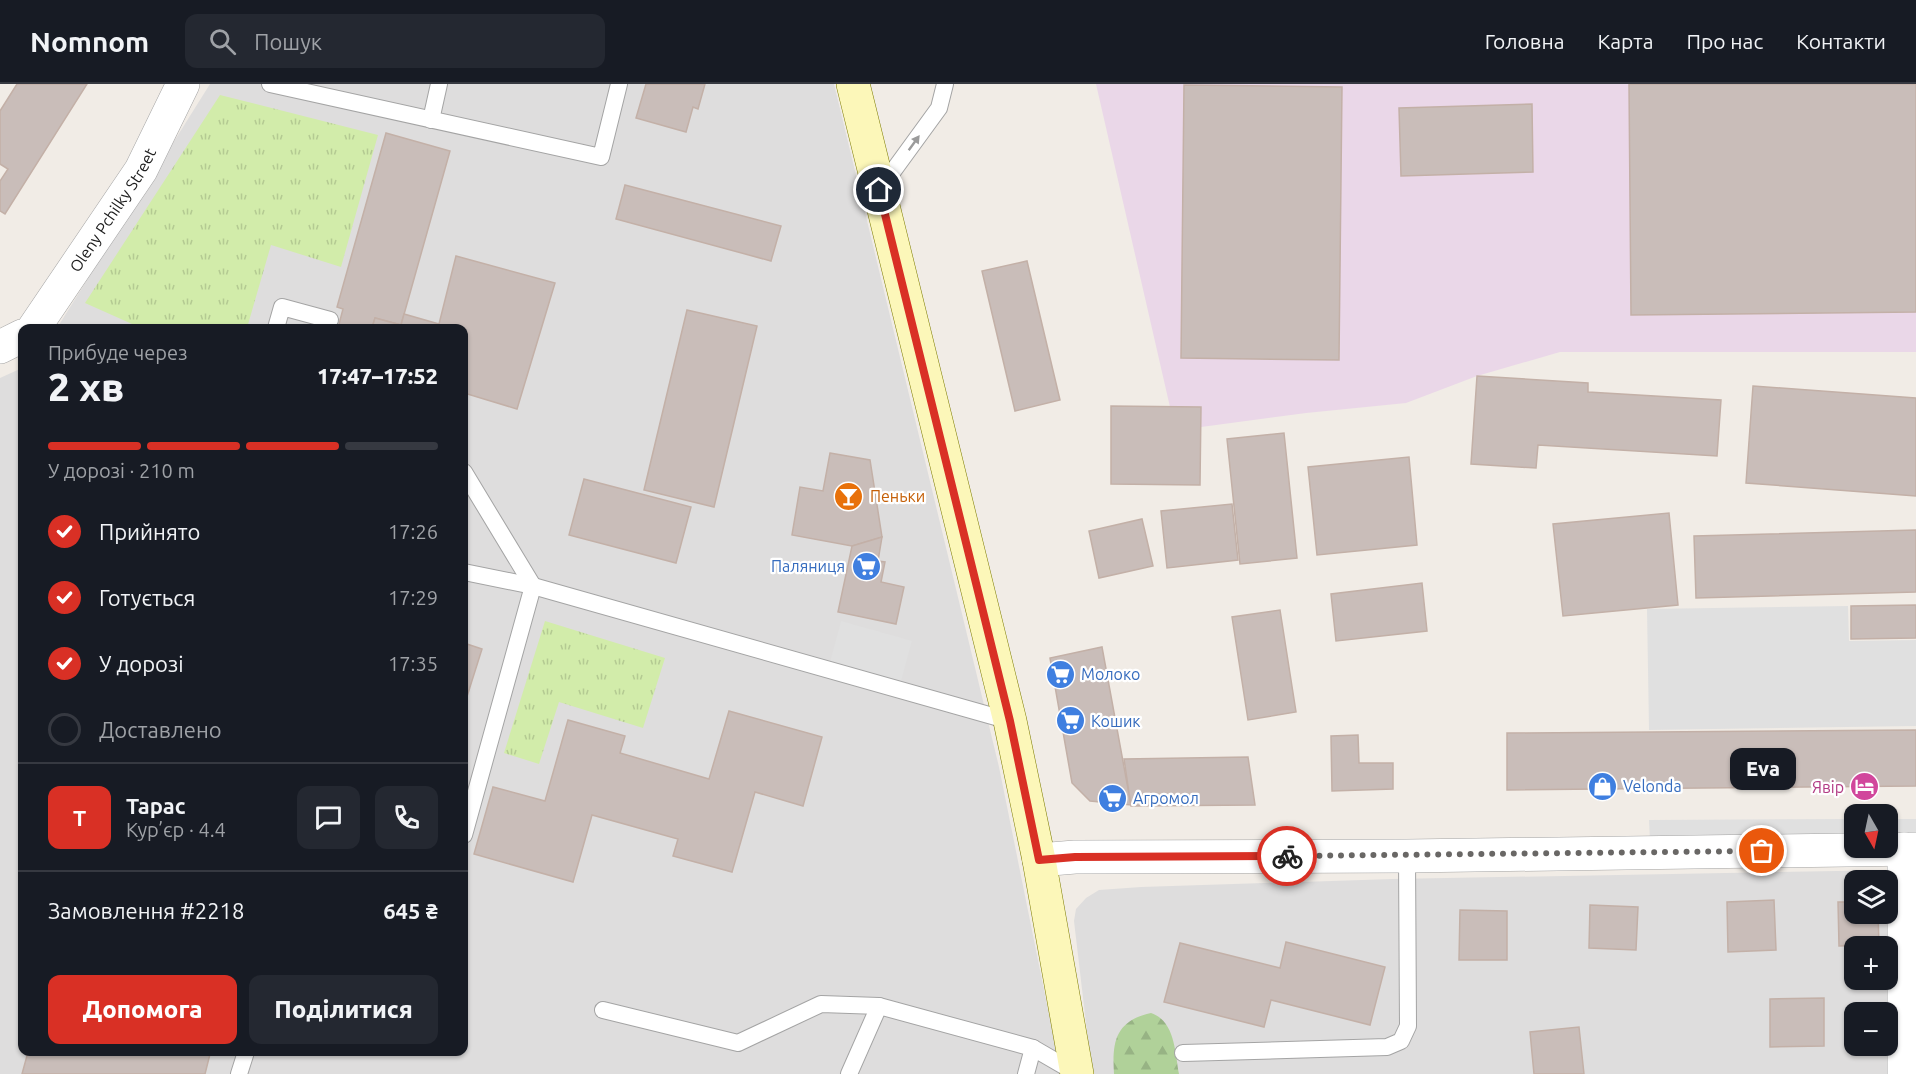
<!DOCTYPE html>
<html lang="uk">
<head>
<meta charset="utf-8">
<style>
	:root { --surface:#171b24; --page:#242831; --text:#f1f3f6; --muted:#9ea1a6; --line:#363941; --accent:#d93025 }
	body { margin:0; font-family:Ubuntu,sans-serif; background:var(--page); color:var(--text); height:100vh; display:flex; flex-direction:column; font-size:22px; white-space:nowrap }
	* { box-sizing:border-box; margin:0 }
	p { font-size:20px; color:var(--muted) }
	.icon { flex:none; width:33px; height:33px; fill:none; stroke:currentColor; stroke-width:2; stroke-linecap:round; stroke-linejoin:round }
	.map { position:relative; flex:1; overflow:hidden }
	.details { position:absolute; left:18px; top:240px; width:450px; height:732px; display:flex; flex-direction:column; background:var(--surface); border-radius:12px; box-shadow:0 2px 4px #0004 }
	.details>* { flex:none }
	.needle { width:39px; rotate:171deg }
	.buttons { position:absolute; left:1844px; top:720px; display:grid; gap:12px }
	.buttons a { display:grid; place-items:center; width:54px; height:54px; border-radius:12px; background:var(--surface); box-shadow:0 2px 4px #0004; font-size:30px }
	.pin { position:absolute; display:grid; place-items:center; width:51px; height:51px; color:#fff; margin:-26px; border:3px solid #fff; border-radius:50%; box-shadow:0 2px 6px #0007 }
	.courier { position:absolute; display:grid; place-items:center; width:60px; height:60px; margin:-30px; border:4px solid #d93025; border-radius:50%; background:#fff; color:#222; box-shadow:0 2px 8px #0007 }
	.bubble { position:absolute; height:42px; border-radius:12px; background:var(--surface); box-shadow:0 2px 4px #0004; font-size:20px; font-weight:800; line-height:42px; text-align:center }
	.overview em { font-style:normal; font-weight:800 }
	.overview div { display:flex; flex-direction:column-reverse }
	.overview { display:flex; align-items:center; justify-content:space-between; height:102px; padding:0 30px }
	h1 { font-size:39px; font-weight:800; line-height:45px }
	.bar { display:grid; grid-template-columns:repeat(4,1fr); gap:9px 6px; align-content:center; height:72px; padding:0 30px }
	.bar i { height:8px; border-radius:4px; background:var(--line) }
	.bar .on { background:var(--accent) }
	.bar p { grid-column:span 4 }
	.line { display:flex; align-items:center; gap:15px; padding:0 30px; border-top:2px solid var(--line) }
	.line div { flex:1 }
	.round { display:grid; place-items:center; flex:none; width:63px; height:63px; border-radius:12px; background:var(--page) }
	ol { padding:0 30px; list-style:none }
	li { display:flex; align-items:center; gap:18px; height:66px }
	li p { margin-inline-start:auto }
	li .icon { padding:6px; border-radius:50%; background:var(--accent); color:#fff; stroke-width:4 }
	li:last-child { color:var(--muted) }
	li i { width:33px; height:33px; border:3px solid var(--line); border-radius:50% }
	.action { display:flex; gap:12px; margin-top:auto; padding:12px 30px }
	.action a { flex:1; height:69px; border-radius:12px; background:var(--accent); color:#fff; font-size:24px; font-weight:800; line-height:69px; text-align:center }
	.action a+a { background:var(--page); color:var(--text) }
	header { display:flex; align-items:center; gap:36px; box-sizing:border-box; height:84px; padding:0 30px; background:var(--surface); border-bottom:2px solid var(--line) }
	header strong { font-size:28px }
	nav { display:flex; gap:33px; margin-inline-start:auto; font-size:21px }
	.search { width:420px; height:54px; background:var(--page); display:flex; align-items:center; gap:15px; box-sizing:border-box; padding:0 21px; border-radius:12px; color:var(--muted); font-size:22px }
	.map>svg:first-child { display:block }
</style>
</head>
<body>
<header>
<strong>Nomnom</strong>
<div class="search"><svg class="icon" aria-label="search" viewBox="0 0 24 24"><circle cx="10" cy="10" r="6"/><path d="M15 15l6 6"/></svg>Пошук</div>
<nav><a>Головна</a><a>Карта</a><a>Про нас</a><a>Контакти</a></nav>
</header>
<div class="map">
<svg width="1916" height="990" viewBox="0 0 1916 990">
	<defs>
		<pattern id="grass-tufts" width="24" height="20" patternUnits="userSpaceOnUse" patternTransform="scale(1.5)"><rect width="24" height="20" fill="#d2ecaa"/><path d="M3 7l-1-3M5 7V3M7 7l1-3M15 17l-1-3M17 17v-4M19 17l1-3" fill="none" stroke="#b4ca92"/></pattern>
		<pattern id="forest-firs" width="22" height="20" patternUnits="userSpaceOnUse" patternTransform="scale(1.5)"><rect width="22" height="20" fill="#b0d199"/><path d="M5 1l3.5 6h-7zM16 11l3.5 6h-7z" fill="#97b384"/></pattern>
	</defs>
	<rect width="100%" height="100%" fill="#f1ece6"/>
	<g fill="#dedddd" fill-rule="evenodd">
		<path d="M210 0H834L999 683 1061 990H0V294L22 284V968H464V244H57Z"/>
		<path d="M1896 786 1894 990H1092L1074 837 1076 825 1086 814 1099 806 1141 803 1393 795ZM1854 796H1887V830H1854ZM1854 862H1887V896H1854ZM1854 928H1887V962H1854Z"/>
	</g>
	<path fill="#ead7e8" d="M1096 0H1916V268H1560L1477 292 1406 319 1306 329 1201 343V323H1170Z"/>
	<g fill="url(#grass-tufts)">
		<path d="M220 11 378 51 341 183 271 161 247 244H141L85 219Z"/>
		<path d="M545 537 665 574 643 644 559 618 539 680 504 669Z"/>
	</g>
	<path fill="url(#forest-firs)" d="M1151 929C1175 937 1175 968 1179 990H1114C1112 958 1115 937 1151 929Z"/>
	<g fill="#e0e0e0">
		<path d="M1848 522 1849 557 1916 556V642L1649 646 1647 525Z"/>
		<path d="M841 537 912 557 899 605 828 585Z"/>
		<path d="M1854 735V755L1650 756 1649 736Z"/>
		<rect x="1887" y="735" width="29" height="20"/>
	</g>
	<g fill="#c9bdb9" stroke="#c3b0a7" stroke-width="1.5">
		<path d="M17 0H87L5 130 0 127V97L8 85 0 80V27Z"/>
		<path d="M646 0H705L698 25 693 23 686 48 636 34Z"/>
		<path d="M1629 0H1916V228L1631 231Z"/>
		<path d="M1184 1 1342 3 1339 276 1181 274Z"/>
		<path d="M1532 20 1533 88 1401 92 1399 24Z"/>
		<path d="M386 49 450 67 401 241 375 234 372 244H338L343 225 337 223Z"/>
		<path d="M625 101 781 142 771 177 616 135Z"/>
		<path d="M456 172 555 199 517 325 464 309V244H372L375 234 401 241 404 230 439 240Z"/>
		<path d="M1027 177 1060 316 1015 327 982 187Z"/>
		<path d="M687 226 757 242 714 423 644 406Z"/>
		<path d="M1477 292 1588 299V308L1721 316 1717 372 1538 361 1536 384 1471 380Z"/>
		<path d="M1753 302 1916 314V412L1746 399Z"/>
		<path d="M1111 322 1201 323 1200 401 1111 400Z"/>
		<path d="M1284 349 1297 474 1240 480 1227 355Z"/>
		<path d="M830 369 870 376 882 453 852 462 792 451 800 403 823 407Z"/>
		<path d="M1409 373 1417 461 1317 471 1308 383Z"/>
		<path d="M584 395 691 423 676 479 569 451Z"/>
		<path d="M1232 420 1238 476 1167 484 1161 427Z"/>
		<path d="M1669 429 1678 521 1563 532 1553 440Z"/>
		<path d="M1142 435 1153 482 1099 494 1089 447Z"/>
		<path d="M1916 446V508L1696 514 1694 452Z"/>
		<path d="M882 453 878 477 885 478 881 498 904 503 896 540 838 528 852 462Z"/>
		<path d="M1422 499 1427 547 1336 557 1331 510Z"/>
		<path d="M1916 521V554L1851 555V522Z"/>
		<path d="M1280 526 1296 628 1248 636 1232 533Z"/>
		<path d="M464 559 482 565 464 622Z"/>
		<path d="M1102 563 1131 721 1090 717 1072 699 1050 574Z"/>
		<path d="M729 627 822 653 803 722 755 708 732 788 673 772 678 755 592 731 573 798 474 770 493 703 545 717 568 636 625 652 620 669 709 695Z"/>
		<path d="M1916 646V702L1507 706V649Z"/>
		<path d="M1358 651 1359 679H1393V705L1332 707 1331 652Z"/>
		<path d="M1248 673 1255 721 1131 722 1124 675Z"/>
		<path d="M1774 816 1776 866 1728 868 1727 818Z"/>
		<path d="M1838 818H1854V830H1878L1879 861 1839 862Z"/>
		<path d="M1590 821 1638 823 1636 866 1589 864Z"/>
		<path d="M1460 826 1507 827V876H1459Z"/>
		<path d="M1286 858 1385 883 1370 941 1271 916 1264 943 1164 918 1180 859 1280 884Z"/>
		<path d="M1824 914V962L1770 963V915Z"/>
		<path d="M1579 943 1584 990H1534L1530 948Z"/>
		<path d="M28 968H159L171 970V968H201L210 970 205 990H22Z"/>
	</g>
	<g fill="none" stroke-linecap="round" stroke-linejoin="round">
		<defs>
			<g id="service">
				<path d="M270 0 601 73 619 0"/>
				<path d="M431 36 439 0"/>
				<path d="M880 105 939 24 945 0"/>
				<path d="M276 244 282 223 330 236"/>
				<path d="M464 388 533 502 464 751"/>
				<path d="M464 488 533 502 1010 637"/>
				<path d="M603 926 738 959 821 920 879 922 1033 964"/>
				<path d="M1183 969 1387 963 1401 957 1408 942 1407 772"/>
				<path d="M239 990 246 968"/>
				<path d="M849 990 879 922"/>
				<path d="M1026 990 1033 964 1076 989"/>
			</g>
			<g id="minor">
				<path id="s1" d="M34 244 141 86 183 0"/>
				<path d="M0 263 22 252"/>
				<path d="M1039 776 1075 773 1407 772 1916 765"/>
				<path d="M1904 990V765"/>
			</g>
			<path id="secondary" d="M853 0 1010 637 1039 776 1077 990"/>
		</defs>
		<use href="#service" stroke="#a4a4a4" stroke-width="18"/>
		<use href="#minor" stroke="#a4a4a4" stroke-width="34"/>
		<use href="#secondary" stroke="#7c7b01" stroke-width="34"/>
		<use href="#service" stroke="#fff" stroke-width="16"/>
		<use href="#minor" stroke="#fff" stroke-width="33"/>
		<use href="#secondary" stroke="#fcf7b9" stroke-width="33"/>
	</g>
	<defs><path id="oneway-solid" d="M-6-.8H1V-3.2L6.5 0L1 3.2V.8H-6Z" transform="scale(1.5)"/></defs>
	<use fill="#9b9b9b" href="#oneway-solid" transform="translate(914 59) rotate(-54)"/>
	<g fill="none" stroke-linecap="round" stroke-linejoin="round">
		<path stroke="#696765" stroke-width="6" stroke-dasharray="0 10.8" d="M1287 772 1762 767"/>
		<path stroke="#d93025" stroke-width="8" d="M879 106 1010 637 1039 776 1075 773 1287 772"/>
	</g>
	<defs>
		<symbol id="bar-disc" viewBox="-11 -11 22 22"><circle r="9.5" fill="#e8710a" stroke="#fff"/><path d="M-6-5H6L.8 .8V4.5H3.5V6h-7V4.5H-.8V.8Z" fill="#fff"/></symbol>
		<symbol id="supermarket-disc" viewBox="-11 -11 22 22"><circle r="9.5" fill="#3f7fe0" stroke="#fff"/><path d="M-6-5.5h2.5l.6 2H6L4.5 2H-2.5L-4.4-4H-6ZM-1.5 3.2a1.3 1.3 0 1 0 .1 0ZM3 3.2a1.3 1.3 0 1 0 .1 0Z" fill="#fff"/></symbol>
		<symbol id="shop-disc" viewBox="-11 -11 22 22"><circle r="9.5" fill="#3f7fe0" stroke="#fff"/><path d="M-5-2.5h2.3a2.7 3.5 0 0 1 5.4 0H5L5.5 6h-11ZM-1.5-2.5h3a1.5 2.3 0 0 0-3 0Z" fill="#fff"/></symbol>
		<symbol id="hotel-disc" viewBox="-11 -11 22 22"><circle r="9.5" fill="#d1479c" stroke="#fff"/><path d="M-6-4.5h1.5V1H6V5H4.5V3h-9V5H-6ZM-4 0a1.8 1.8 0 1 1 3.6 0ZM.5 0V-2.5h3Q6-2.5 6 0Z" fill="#fff"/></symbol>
	</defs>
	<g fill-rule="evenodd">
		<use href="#bar-disc" x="832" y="396" width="33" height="33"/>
		<use href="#supermarket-disc" x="850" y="466" width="33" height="33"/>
		<use href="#supermarket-disc" x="1044" y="574" width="33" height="33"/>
		<use href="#supermarket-disc" x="1054" y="620" width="33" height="33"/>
		<use href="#shop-disc" x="1586" y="686" width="33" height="33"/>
		<use href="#hotel-disc" x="1848" y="686" width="33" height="33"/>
		<use href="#supermarket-disc" x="1096" y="698" width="33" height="33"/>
	</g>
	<g text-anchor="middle" stroke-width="4.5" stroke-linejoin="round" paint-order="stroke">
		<g font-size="16" fill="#202020" stroke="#fff">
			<text dy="6" stroke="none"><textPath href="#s1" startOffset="142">Oleny Pchilky Street</textPath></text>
		</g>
		<g font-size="16" fill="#c56008" stroke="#fff" text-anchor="start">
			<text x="870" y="418">Пеньки</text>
		</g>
		<g font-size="16" fill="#366cbe" stroke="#fff" text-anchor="start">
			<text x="845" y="488" text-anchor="end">Паляниця</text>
			<text x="1081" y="596">Молоко</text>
			<text x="1091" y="643">Кошик</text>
			<text x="1623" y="708">Velonda</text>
			<text x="1133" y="720">Агромол</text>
		</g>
		<g font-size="16" fill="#b23c85" stroke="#fff" text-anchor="end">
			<text x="1844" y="709">Явір</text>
		</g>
	</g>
</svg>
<div class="buttons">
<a><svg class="needle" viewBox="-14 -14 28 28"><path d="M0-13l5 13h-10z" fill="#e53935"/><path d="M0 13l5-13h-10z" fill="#9ea1a6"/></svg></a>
<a><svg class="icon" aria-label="layers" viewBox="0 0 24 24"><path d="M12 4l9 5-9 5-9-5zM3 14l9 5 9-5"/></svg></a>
<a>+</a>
<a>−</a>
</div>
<div class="pin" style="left:1762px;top:767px;background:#ea580c"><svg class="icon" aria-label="bag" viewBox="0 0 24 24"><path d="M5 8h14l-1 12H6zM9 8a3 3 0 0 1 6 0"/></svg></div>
<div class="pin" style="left:879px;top:106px;background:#1f2937"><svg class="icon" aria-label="home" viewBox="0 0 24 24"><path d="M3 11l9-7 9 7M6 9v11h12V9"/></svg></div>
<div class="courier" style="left:1287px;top:772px"><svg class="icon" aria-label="bike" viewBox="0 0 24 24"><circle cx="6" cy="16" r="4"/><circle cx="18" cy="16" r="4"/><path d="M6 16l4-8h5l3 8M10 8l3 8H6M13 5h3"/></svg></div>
<div class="bubble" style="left:1730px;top:664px;width:66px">Eva</div>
<section class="details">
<div class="overview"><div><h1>2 хв</h1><p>Прибуде через</p></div><em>17:47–17:52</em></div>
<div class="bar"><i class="on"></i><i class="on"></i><i class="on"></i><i></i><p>У дорозі · 210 m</p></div>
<ol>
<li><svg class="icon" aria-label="check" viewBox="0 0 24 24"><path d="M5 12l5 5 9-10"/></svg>Прийнято<p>17:26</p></li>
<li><svg class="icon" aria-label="check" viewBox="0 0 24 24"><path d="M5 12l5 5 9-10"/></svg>Готується<p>17:29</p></li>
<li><svg class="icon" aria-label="check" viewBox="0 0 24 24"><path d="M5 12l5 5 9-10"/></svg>У дорозі<p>17:35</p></li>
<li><i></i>Доставлено</li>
</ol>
<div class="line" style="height:108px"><b class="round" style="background:var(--accent);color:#fff">Т</b><div><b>Тарас</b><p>Кур’єр · 4.4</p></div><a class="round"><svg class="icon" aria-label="chat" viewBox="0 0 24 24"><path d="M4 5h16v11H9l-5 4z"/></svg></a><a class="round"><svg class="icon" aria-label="phone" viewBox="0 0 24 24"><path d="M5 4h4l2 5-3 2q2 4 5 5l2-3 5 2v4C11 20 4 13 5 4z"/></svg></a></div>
<div class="line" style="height:78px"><div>Замовлення #2218</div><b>645 ₴</b></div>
<div class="action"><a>Допомога</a><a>Поділитися</a></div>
</section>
</div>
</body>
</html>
